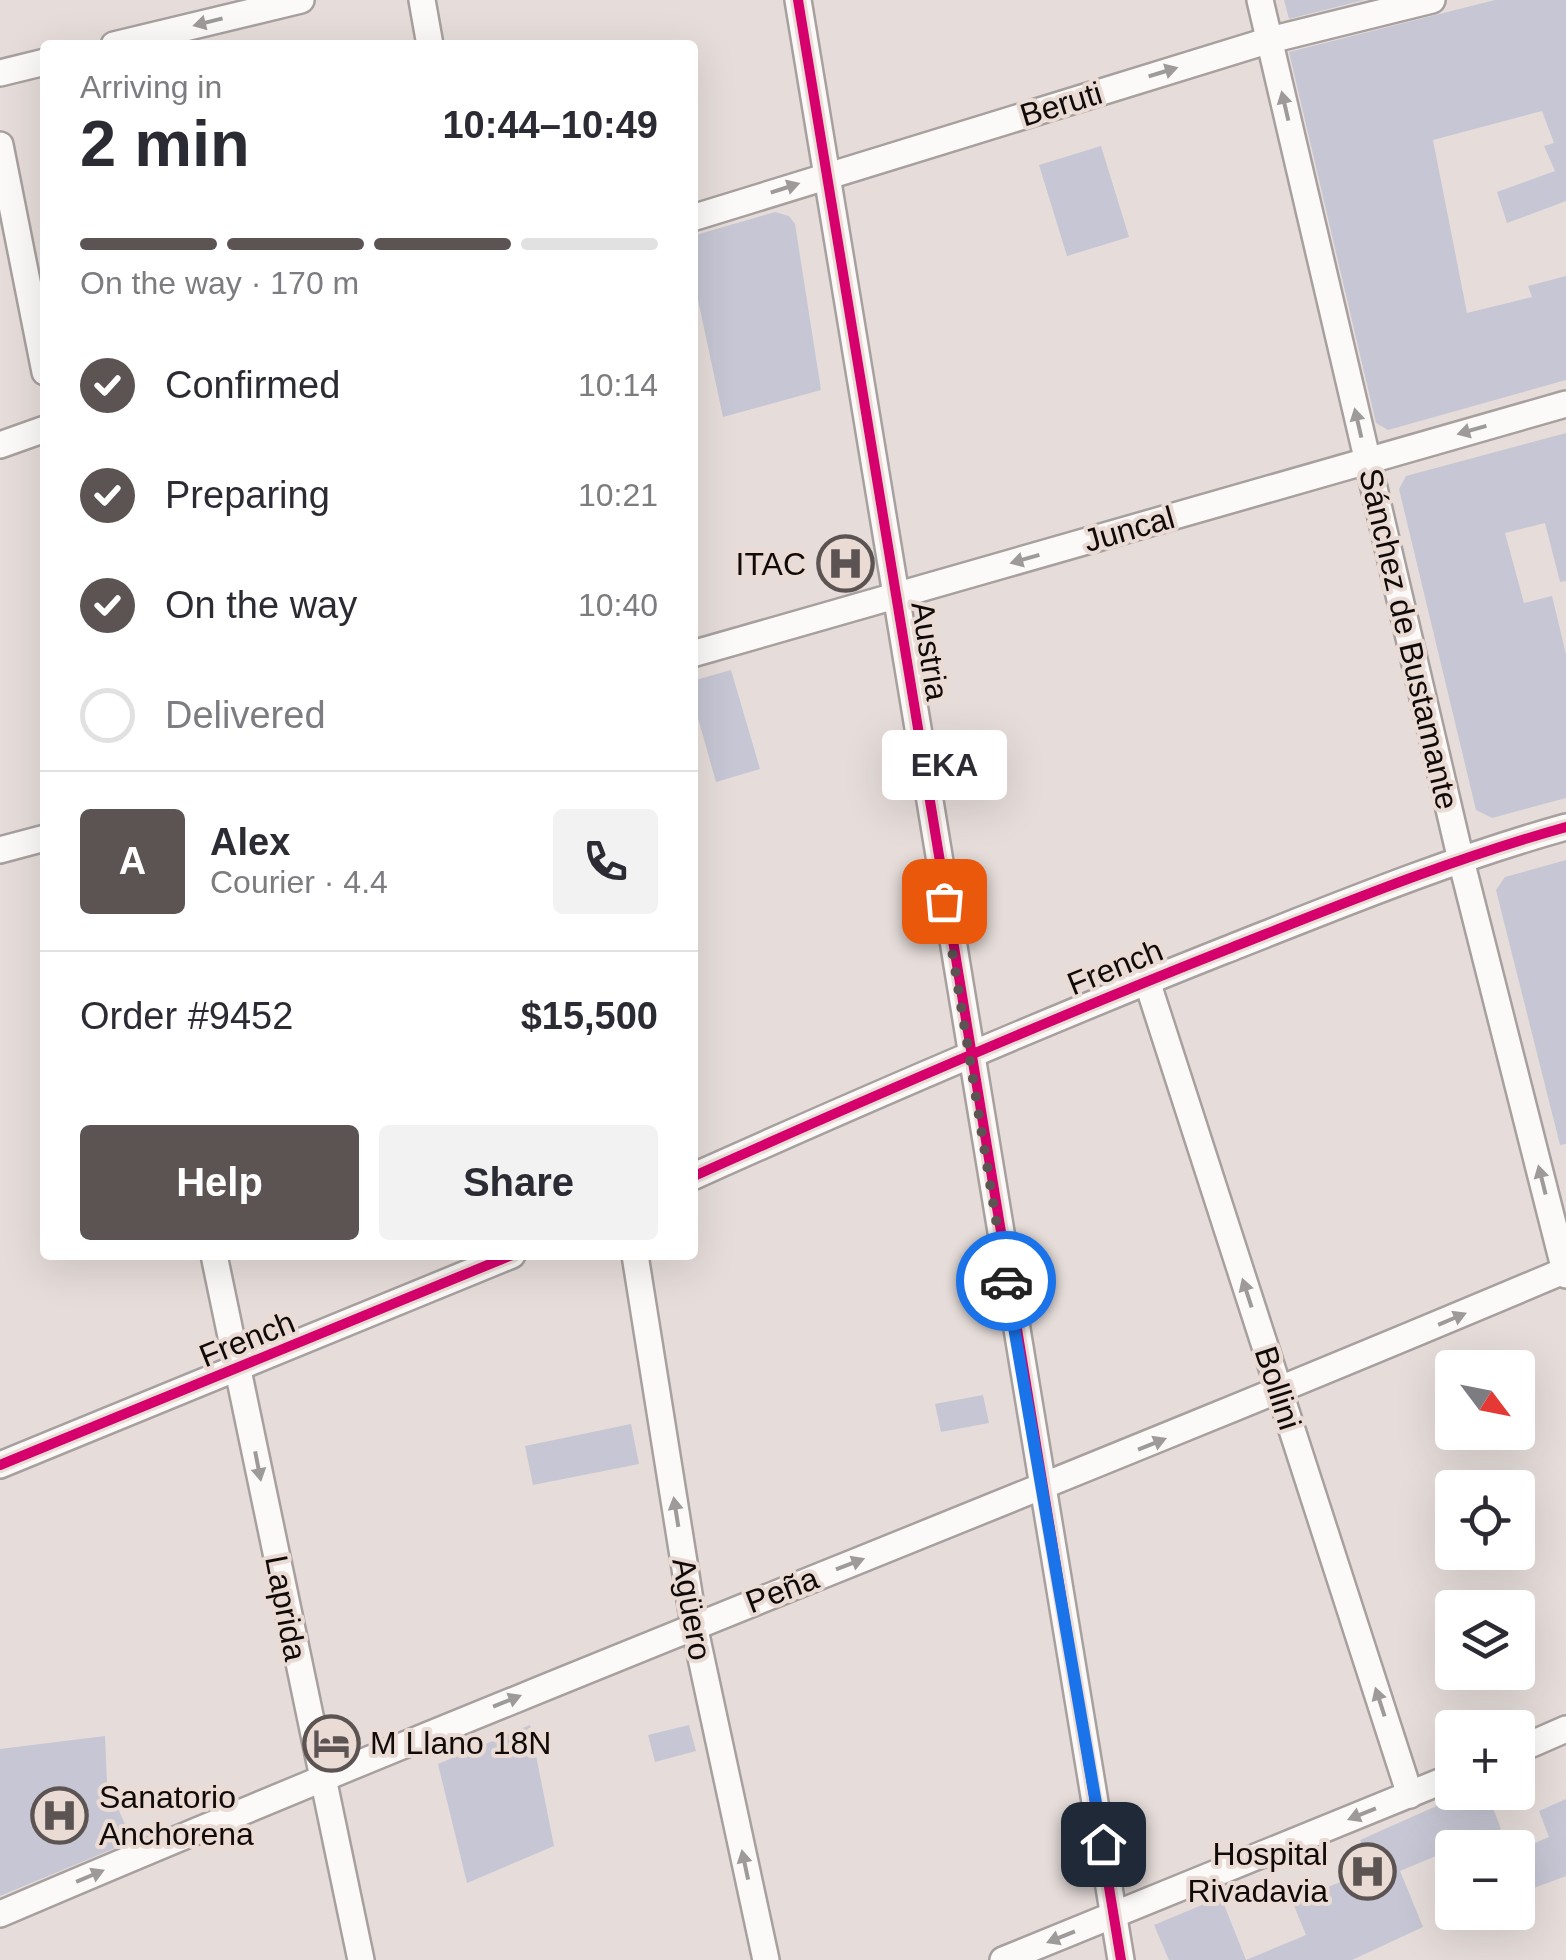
<!DOCTYPE html>
<html lang="en">
<head>
<meta charset="utf-8">
<style>
	:root { --surface:#fff; --page:#f2f2f3; --text:#2b2b33; --muted:#7c7c81; --line:#e1e1e2; --accent:#5b5452 }
	body { margin:0; font-family:Helvetica,sans-serif; background:var(--page); color:var(--text); height:100vh; display:flex; flex-direction:column; font-size:38px; white-space:nowrap }
	* { box-sizing:border-box; margin:0 }
	p { font-size:32px; color:var(--muted) }
	.icon { flex:none; width:55px; height:55px; fill:none; stroke:currentColor; stroke-width:2; stroke-linecap:round; stroke-linejoin:round }
	.map { position:relative; flex:1; overflow:hidden }
	.sheet { position:absolute; left:40px; top:40px; width:658px; height:1220px; display:flex; flex-direction:column; background:var(--surface); border-radius:10px; box-shadow:0 10px 40px #0002 }
	.sheet>* { flex:none }
	.needle { width:65px; rotate:122deg }
	.buttons { position:absolute; left:1435px; top:1350px; display:grid; gap:20px }
	.buttons a { display:grid; place-items:center; width:100px; height:100px; border-radius:10px; background:var(--surface); box-shadow:0 10px 40px #0002; font-size:50px }
	.pin { position:absolute; display:grid; place-items:center; width:85px; height:85px; color:#fff; margin:-42px; border-radius:20px; box-shadow:0 5px 15px #0006 }
	.courier { position:absolute; display:grid; place-items:center; width:100px; height:100px; margin:-50px; border:8px solid #1a73e8; border-radius:50%; background:#fff; color:#222; box-shadow:0 2px 12px #0007 }
	.bubble { position:absolute; height:70px; border-radius:10px; background:var(--surface); box-shadow:0 10px 40px #0002; font-size:32px; font-weight:700; line-height:70px; text-align:center }
	.overview em { font-style:normal; font-weight:700 }
	.overview div { display:flex; flex-direction:column-reverse }
	.overview { display:flex; align-items:center; justify-content:space-between; height:170px; padding:0 40px }
	h1 { font-size:65px; font-weight:700; line-height:75px }
	.bar { display:grid; grid-template-columns:repeat(4,1fr); gap:15px 10px; align-content:center; height:120px; padding:0 40px }
	.bar i { height:12px; border-radius:8px; background:var(--line) }
	.bar .on { background:var(--accent) }
	.bar p { grid-column:span 4 }
	.line { display:flex; align-items:center; gap:25px; padding:0 40px; border-top:2px solid var(--line) }
	.line div { flex:1 }
	.round { display:grid; place-items:center; flex:none; width:105px; height:105px; border-radius:10px; background:var(--page) }
	ol { padding:0 40px; list-style:none }
	li { display:flex; align-items:center; gap:30px; height:110px }
	li p { margin-inline-start:auto }
	li .icon { padding:10px; border-radius:50%; background:var(--accent); color:#fff; stroke-width:4 }
	li:last-child { color:var(--muted) }
	li i { width:55px; height:55px; border:5px solid var(--line); border-radius:50% }
	.cta { display:flex; gap:20px; margin-top:auto; padding:20px 40px }
	.cta a { flex:1; height:115px; border-radius:10px; background:var(--accent); color:#fff; font-size:40px; font-weight:700; line-height:115px; text-align:center }
	.cta a+a { background:var(--page); color:var(--text) }
	.map>svg:first-child { display:block }
</style>
</head>
<body>
<div class="map">
<svg width="1566" height="1960" viewBox="0 0 1566 1960">
	<rect width="100%" height="100%" fill="#e6ddda"/>
	<g fill="#c6c6d4">
		<path d="M1284 0H1364L1289 19Z"/>
		<path d="M1495 0H1566V201L1507 223 1497 192 1555 171 1544 146 1554 143 1542 111 1433 140 1467 313 1532 297 1528 286 1566 276V380L1388 430 1376 423 1289 52Z"/>
		<path d="M1101 146 1129 237 1067 256 1039 165Z"/>
		<path d="M775 212 789 216 795 224 821 390 723 417 692 272V236Z"/>
		<path d="M1566 433V581L1560 582 1545 523 1505 533 1524 603 1552 596 1566 654V798L1492 818 1476 810 1399 489 1406 476Z"/>
		<path d="M731 670 760 769 716 782 692 697V681Z"/>
		<path d="M1566 860V1144L1560 1145 1496 890 1505 877Z"/>
		<path d="M983 1395 989 1423 941 1432 935 1404Z"/>
		<path d="M631 1424 639 1464 533 1485 525 1446Z"/>
		<path d="M530 1725 554 1846 467 1883 438 1764Z"/>
		<path d="M689 1725 696 1751 655 1762 648 1735Z"/>
		<path d="M105 1736 107 1782 132 1841 0 1896V1749Z"/>
		<path d="M1468 1792H1487L1501 1829 1400 1871 1423 1927 1352 1960H1169L1154 1925 1221 1897 1246 1960 1306 1935 1292 1901 1371 1870 1360 1840Z"/>
		<path d="M1566 1799V1876L1518 1894V1850L1549 1837 1539 1811Z"/>
	</g>
	<g fill="none" stroke-linecap="round" stroke-linejoin="round">
		<defs>
			<g id="minor">
				<path d="M422 0 430 45"/>
				<path d="M798 0 1121 1960"/>
				<path d="M1260 0 1460 856 1566 1275"/>
				<path d="M114 45 301 0"/>
				<path d="M0 73 45 62"/>
				<path d="M0 145 45 372"/>
				<path d="M692 218 1270 40 1432 0"/>
				<path d="M0 445 45 429"/>
				<path d="M692 654 1566 404"/>
				<path d="M0 850 45 838"/>
				<path d="M1147 981 1410 1795"/>
				<path d="M692 1177C868 1098 1044 1022 1223 951 1337 906 1448 860 1566 827"/>
				<path d="M214 1255 361 1960"/>
				<path d="M635 1255 694 1625 766 1960"/>
				<path d="M0 1465 512 1255"/>
				<path d="M1518 1750 1566 1729"/>
				<path d="M0 1914C519 1692 1046 1490 1566 1270"/>
				<path d="M1003 1960 1452 1777"/>
			</g>
		</defs>
		<use href="#minor" stroke="#a7a09e" stroke-width="30"/>
		<use href="#minor" stroke="#fbfaf9" stroke-width="25"/>
		<defs>
			<g id="cycleway">
				<path d="M798 0 1121 1960"/>
				<path d="M692 1177C868 1098 1044 1022 1223 951 1337 906 1448 860 1566 827"/>
				<path d="M0 1465 512 1255"/>
			</g>
		</defs>
		<use href="#cycleway" stroke="#ebdbd5" stroke-width="16"/>
		<use href="#cycleway" stroke="#d6006c" stroke-width="10"/>
	</g>
	<defs><path id="oneway-solid" d="M-6-.8H1V-3.2L6.5 0L1 3.2V.8H-6Z" transform="scale(2.5)"/></defs>
	<g fill="#9d9a99">
		<use href="#oneway-solid" transform="translate(208 22) rotate(166)"/>
		<use href="#oneway-solid" transform="translate(1163 72) rotate(-17)"/>
		<use href="#oneway-solid" transform="translate(1285 106) rotate(-103)"/>
		<use href="#oneway-solid" transform="translate(785 188) rotate(-18)"/>
		<use href="#oneway-solid" transform="translate(1358 423) rotate(-103)"/>
		<use href="#oneway-solid" transform="translate(1472 430) rotate(164)"/>
		<use href="#oneway-solid" transform="translate(1025 559) rotate(164)"/>
		<use href="#oneway-solid" transform="translate(1542 1180) rotate(-104)"/>
		<use href="#oneway-solid" transform="translate(1247 1293) rotate(-108)"/>
		<use href="#oneway-solid" transform="translate(1452 1319) rotate(-23)"/>
		<use href="#oneway-solid" transform="translate(1152 1444) rotate(-22)"/>
		<use href="#oneway-solid" transform="translate(258 1466) rotate(79)"/>
		<use href="#oneway-solid" transform="translate(676 1512) rotate(-99)"/>
		<use href="#oneway-solid" transform="translate(850 1564) rotate(-21)"/>
		<use href="#oneway-solid" transform="translate(507 1701) rotate(-22)"/>
		<use href="#oneway-solid" transform="translate(1380 1702) rotate(-108)"/>
		<use href="#oneway-solid" transform="translate(1362 1814) rotate(158)"/>
		<use href="#oneway-solid" transform="translate(745 1865) rotate(-102)"/>
		<use href="#oneway-solid" transform="translate(90 1876) rotate(-23)"/>
		<use href="#oneway-solid" transform="translate(1061 1937) rotate(158)"/>
	</g>
	<g fill="none" stroke-linecap="round" stroke-linejoin="round">
		<path stroke="#5b5452" stroke-width="10" stroke-dasharray="0 18" d="M944 901 1006 1281"/>
		<path stroke="#1a73e8" stroke-width="12" d="M1006 1281 1103 1844"/>
	</g>
	<defs>
		<symbol id="hospital-ring" viewBox="-11 -11 22 22"><circle r="9.5" fill="#ebdbd5" stroke="#5b5452" stroke-width="1.5"/><path d="M-5-5h3v3.5h4V-5h3V5h-3V1.5h-4V5h-3Z" fill="#5b5452"/></symbol>
		<symbol id="hotel-ring" viewBox="-11 -11 22 22"><circle r="9.5" fill="#ebdbd5" stroke="#5b5452" stroke-width="1.5"/><path d="M-6-4.5h1.5V1H6V5H4.5V3h-9V5H-6ZM-4 0a1.8 1.8 0 1 1 3.6 0ZM.5 0V-2.5h3Q6-2.5 6 0Z" fill="#5b5452"/></symbol>
	</defs>
	<g fill-rule="evenodd">
		<use href="#hospital-ring" x="814" y="532" width="63" height="63"/>
		<use href="#hotel-ring" x="300" y="1712" width="63" height="63"/>
		<use href="#hospital-ring" x="28" y="1784" width="63" height="63"/>
		<use href="#hospital-ring" x="1336" y="1840" width="63" height="63"/>
	</g>
	<g text-anchor="middle" stroke-width="8" stroke-linejoin="round" paint-order="stroke">
		<g font-size="32" fill="#100b09" stroke="#ebdbd5">
			<text transform="translate(1061 104) rotate(-17)" y="11">Beruti</text>
			<text transform="translate(1129 529) rotate(-16)" y="11">Juncal</text>
			<text transform="translate(1409 639) rotate(77)" y="11">Sánchez de Bustamante</text>
			<text transform="translate(930 651) rotate(81)" y="11">Austria</text>
			<text transform="translate(1115 967) rotate(-22)" y="11">French</text>
			<text transform="translate(247 1339) rotate(-22)" y="11">French</text>
			<text transform="translate(1278 1388) rotate(72)" y="11">Bollini</text>
			<text transform="translate(782 1590) rotate(-21)" y="11">Peña</text>
			<text transform="translate(286 1608) rotate(79)" y="11">Laprida</text>
			<text transform="translate(692 1609) rotate(80)" y="11">Agüero</text>
		</g>
		<g font-size="32" fill="#100b09" stroke="#ebdbd5" text-anchor="end">
			<text x="806" y="575">ITAC</text>
			<text x="370" y="1754" text-anchor="start">M Llano 18N</text>
			<text x="99" y="1808" text-anchor="start">Sanatorio<tspan x="99" dy="37">Anchorena</tspan></text>
			<text x="1328" y="1865">Hospital<tspan x="1328" dy="37">Rivadavia</tspan></text>
		</g>
	</g>
</svg>
<div class="buttons">
<a><svg class="needle" viewBox="-14 -14 28 28"><path d="M0-13l5 13h-10z" fill="#e53935"/><path d="M0 13l5-13h-10z" fill="#7c7c81"/></svg></a>
<a><svg class="icon" aria-label="locate" viewBox="0 0 24 24"><circle cx="12" cy="12" r="6"/><path d="M12 2v4M12 18v4M2 12h4M18 12h4"/></svg></a>
<a><svg class="icon" aria-label="layers" viewBox="0 0 24 24"><path d="M12 4l9 5-9 5-9-5zM3 14l9 5 9-5"/></svg></a>
<a>+</a>
<a>−</a>
</div>
<div class="pin" style="left:944px;top:901px;background:#ea580c"><svg class="icon" aria-label="bag" viewBox="0 0 24 24"><path d="M5 8h14l-1 12H6zM9 8a3 3 0 0 1 6 0"/></svg></div>
<div class="pin" style="left:1103px;top:1844px;background:#1f2937"><svg class="icon" aria-label="home" viewBox="0 0 24 24"><path d="M3 11l9-7 9 7M6 9v11h12V9"/></svg></div>
<div class="courier" style="left:1006px;top:1281px"><svg class="icon" aria-label="car" viewBox="0 0 24 24"><path d="M5 17H2v-5l4-1 3-4h7l3 4 3 1v5h-3M9 17h6M6 11h13"/><circle cx="7" cy="17" r="2"/><circle cx="17" cy="17" r="2"/></svg></div>
<div class="bubble" style="left:882px;top:730px;width:125px">EKA</div>
<section class="sheet">
<div class="overview"><div><h1>2 min</h1><p>Arriving in</p></div><em>10:44–10:49</em></div>
<div class="bar"><i class="on"></i><i class="on"></i><i class="on"></i><i></i><p>On the way · 170 m</p></div>
<ol>
<li><svg class="icon" aria-label="check" viewBox="0 0 24 24"><path d="M5 12l5 5 9-10"/></svg>Confirmed<p>10:14</p></li>
<li><svg class="icon" aria-label="check" viewBox="0 0 24 24"><path d="M5 12l5 5 9-10"/></svg>Preparing<p>10:21</p></li>
<li><svg class="icon" aria-label="check" viewBox="0 0 24 24"><path d="M5 12l5 5 9-10"/></svg>On the way<p>10:40</p></li>
<li><i></i>Delivered</li>
</ol>
<div class="line" style="height:180px"><b class="round" style="background:var(--accent);color:#fff">A</b><div><b>Alex</b><p>Courier · 4.4</p></div><a class="round"><svg class="icon" aria-label="phone" viewBox="0 0 24 24"><path d="M5 4h4l2 5-3 2q2 4 5 5l2-3 5 2v4C11 20 4 13 5 4z"/></svg></a></div>
<div class="line" style="height:130px"><div>Order #9452</div><b>$15,500</b></div>
<div class="cta"><a>Help</a><a>Share</a></div>
</section>
</div>
</body>
</html>
